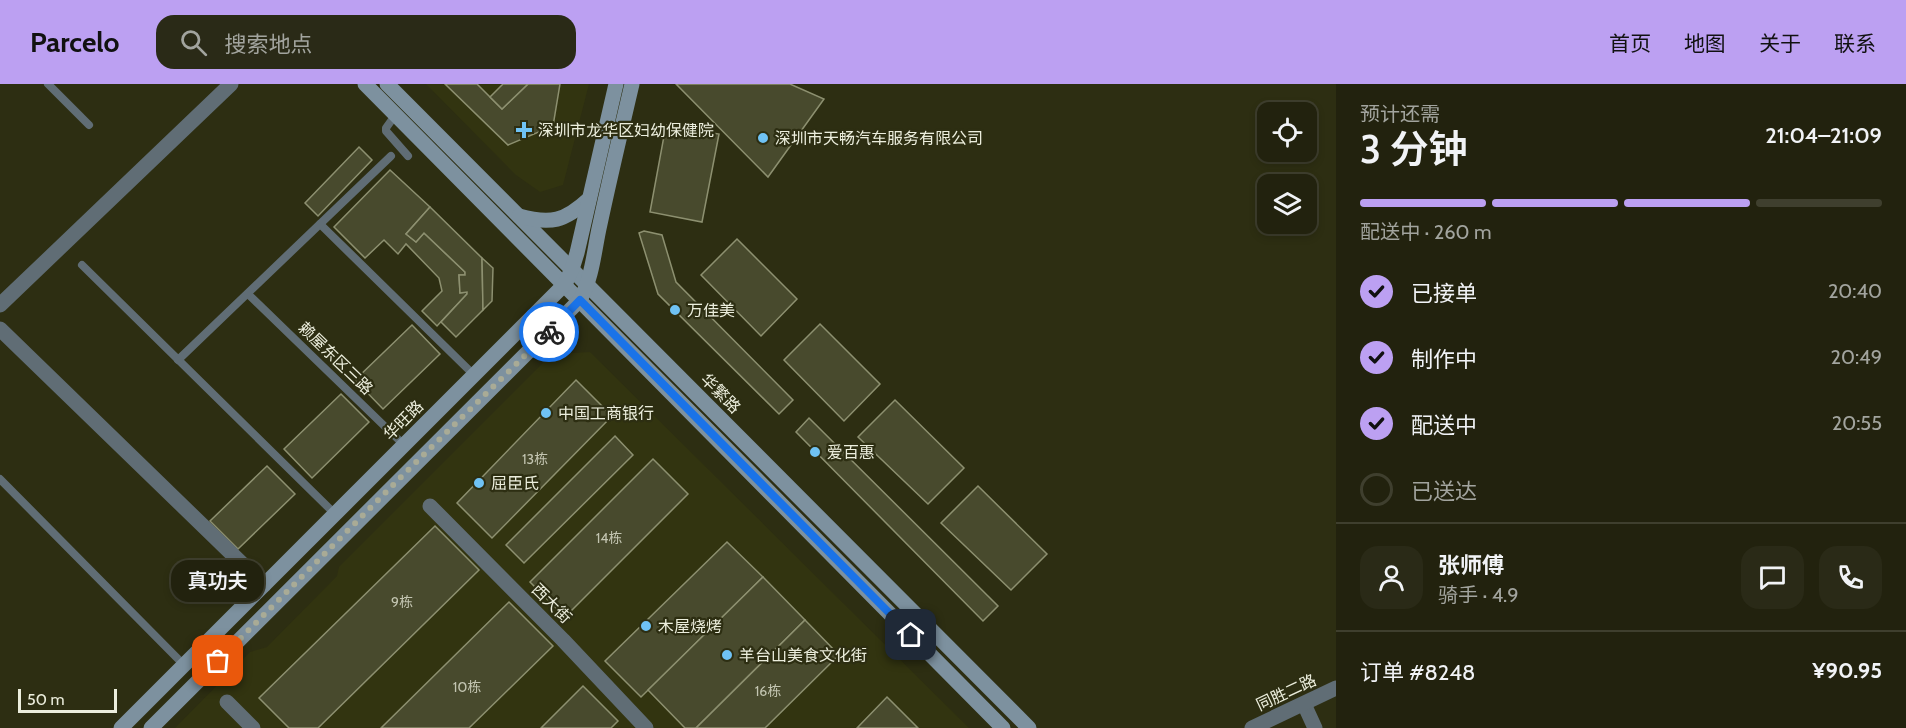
<!DOCTYPE html>
<html lang="zh">
<head>
<meta charset="utf-8">
<style>
	:root { --surface:#22220e; --page:#2a2a17; --text:#f1f3f6; --muted:#a2a49e; --line:#3f3f2e; --accent:#bca0f2 }
	body { margin:0; font-family:Cabin,"Noto Sans SC",sans-serif; background:var(--page); color:var(--text); height:100vh; display:flex; flex-direction:column; font-size:22px; white-space:nowrap }
	* { box-sizing:border-box; margin:0 }
	p { font-size:20px; color:var(--muted) }
	.icon { flex:none; width:33px; height:33px; fill:none; stroke:currentColor; stroke-width:2; stroke-linecap:round; stroke-linejoin:round }
	.map { position:relative; flex:1; overflow:hidden }
	.side { display:flex; flex-direction:column; background:var(--surface); width:570px }
	.side>* { flex:none }
	.buttons { position:absolute; left:1257px; top:18px; display:grid; gap:12px }
	.buttons a { display:grid; place-items:center; width:60px; height:60px; border-radius:12px; background:var(--surface); box-shadow:0 3px 9px #0003,0 0 0 2px var(--line); font-size:30px }
	.scale { position:absolute; left:18px; bottom:15px; width:99px; box-sizing:border-box; padding-left:6px; border:3px solid #eceedd; border-top:0; font-size:16px; line-height:21px; white-space:nowrap; color:#eceedd; -webkit-text-stroke:4px #2d2e12; paint-order:stroke }
	.pin { position:absolute; display:grid; place-items:center; width:51px; height:51px; color:#fff; margin:-26px; border-radius:12px; box-shadow:0 3px 9px #0006 }
	.courier { position:absolute; display:grid; place-items:center; width:60px; height:60px; margin:-30px; border:4px solid #1a73e8; border-radius:50%; background:#fff; color:#222; box-shadow:0 2px 8px #0007 }
	.bubble { position:absolute; height:42px; border-radius:18px; background:var(--surface); box-shadow:0 3px 9px #0003,0 0 0 2px var(--line); font-size:20px; font-weight:600; line-height:42px; text-align:center }
	.headline em { font-style:normal; font-weight:600 }
	.headline div { display:flex; flex-direction:column-reverse }
	.headline { display:flex; align-items:center; justify-content:space-between; height:102px; padding:0 24px }
	h1 { font-size:39px; font-weight:600; line-height:45px }
	.bar { display:grid; grid-template-columns:repeat(4,1fr); gap:9px 6px; align-content:center; height:72px; padding:0 24px }
	.bar i { height:8px; border-radius:4px; background:var(--line) }
	.bar .current { background:var(--accent) }
	.bar p { grid-column:span 4 }
	.line { display:flex; align-items:center; gap:15px; padding:0 24px; border-top:2px solid var(--line) }
	.line div { flex:1 }
	.round { display:grid; place-items:center; flex:none; width:63px; height:63px; border-radius:18px; background:var(--page) }
	ol { padding:0 24px; list-style:none }
	li { display:flex; align-items:center; gap:18px; height:66px }
	li p { margin-inline-start:auto }
	li .icon { padding:6px; border-radius:50%; background:var(--accent); color:#111; stroke-width:4 }
	li:last-child { color:var(--muted) }
	li i { width:33px; height:33px; border:3px solid var(--line); border-radius:50% }
	header { display:flex; align-items:center; gap:36px; box-sizing:border-box; height:84px; padding:0 30px; background:var(--accent); color:#111 }
	header strong { font-size:28px }
	nav { display:flex; gap:33px; margin-inline-start:auto; font-size:21px }
	.search { width:420px; height:54px; background:var(--page); display:flex; align-items:center; gap:15px; box-sizing:border-box; padding:0 21px; border-radius:18px; color:var(--muted); font-size:22px }
	main { display:flex; flex:1; min-height:0 }
	.map>svg:first-child { display:block }
</style>
</head>
<body>
<header>
<strong>Parcelo</strong>
<div class="search"><svg class="icon" aria-label="search" viewBox="0 0 24 24"><circle cx="10" cy="10" r="6"/><path d="M15 15l6 6"/></svg>搜索地点</div>
<nav><a>首页</a><a>地图</a><a>关于</a><a>联系</a></nav>
</header>
<main>
<div class="map">
<svg width="1336" height="644" viewBox="0 0 1336 644">
	<rect width="100%" height="100%" fill="#2d2e12"/>
	<g fill="#323410">
		<path d="M426 0H589L563 101 540 108 516 91Z"/>
		<path d="M590 268 969 644H175L250 568 267 563 337 492 339 483 552 270Z"/>
	</g>
	<g fill="#484a2d" stroke="#8d9070" stroke-width="1.5">
		<path d="M445 0H477L502 25 528 0H560L553 42 508 61Z"/>
		<path d="M503 0H528L502 25 490 13Z"/>
		<path d="M676 0H790L824 15 768 93Z"/>
		<path d="M666 41 719 50 702 138 650 128Z"/>
		<path d="M359 63 372 76 318 132 305 119Z"/>
		<path d="M390 86 430 123 406 150 416 158 424 149 465 188V191H459L460 209 467 208V210L437 242 422 227 442 207 439 194 406 160 398 170 384 156 365 174 334 143Z"/>
		<path d="M430 123 482 174 483 226 456 253 441 238 467 210V208L460 209 459 191H465V188L424 149 416 158 406 150Z"/>
		<path d="M644 147 662 151 676 198 793 316 779 330 658 210 639 149Z"/>
		<path d="M737 155 797 215 761 252 701 191Z"/>
		<path d="M482 174 493 184 492 217 483 226Z"/>
		<path d="M820 240 880 300 844 337 784 276Z"/>
		<path d="M412 241 440 270 383 325 355 296Z"/>
		<path d="M576 296 612 332 492 454 457 419Z"/>
		<path d="M341 310 369 338 312 394 284 365Z"/>
		<path d="M895 316 964 384 928 420 858 353Z"/>
		<path d="M809 334 998 522 983 537 796 348Z"/>
		<path d="M615 352 633 371 524 479 506 461Z"/>
		<path d="M653 375 688 410 565 533 530 498Z"/>
		<path d="M267 382 295 410 238 465 210 437Z"/>
		<path d="M978 402 1047 470 1011 506 941 439Z"/>
		<path d="M435 442 479 486 318 644H289L259 614Z"/>
		<path d="M727 458 763 493 641 613 605 577Z"/>
		<path d="M763 493 805 536 696 644H685L648 606Z"/>
		<path d="M509 518 553 562 469 644H381Z"/>
		<path d="M805 536 839 571 765 644H696Z"/>
		<path d="M583 602 618 637 611 644H541Z"/>
		<path d="M887 613 918 644H857Z"/>
	</g>
	<g fill="none" stroke-linecap="round" stroke-linejoin="round">
		<g stroke="#606d75" stroke-width="8">
			<path d="M48 0 89 41"/>
			<path d="M396 30 386 44V47L408 72"/>
			<path d="M320 140 474 291"/>
			<path d="M82 181 335 430"/>
			<path d="M248 210 404 361"/>
			<path d="M178 276 391 72"/>
			<path d="M0 395 184 581"/>
		</g>
		<g stroke="#606d75" stroke-width="15">
			<path d="M0 221 231 0"/>
			<path d="M0 245 264 501"/>
			<path d="M430 422 563 556 646 644"/>
			<path d="M227 618 253 644"/>
			<path d="M1304 620 1315 644"/>
			<path d="M1252 644 1336 604"/>
		</g>
		<g stroke="#7d919f" stroke-width="15">
			<path d="M365 0 1003 644"/>
			<path d="M387 0 1029 644"/>
			<path d="M519 132C551 141 565 137 589 115"/>
			<path d="M121 644 565 200 572 185 577 169 616 0"/>
			<path d="M151 644 580 216C593 192 594 166 600 140 610 93 621 47 632 0"/>
		</g>
	</g>
	<g fill="none" stroke-linecap="round" stroke-linejoin="round">
		<path stroke="#a9ab96" stroke-width="6" stroke-dasharray="0 10.8" d="M218 577 402 392 549 248"/>
		<path stroke="#1a73e8" stroke-width="8" d="M549 248 580 216 911 551"/>
	</g>
	<g fill="#6fc2f4" stroke="#2d2e12" stroke-width="2">
		<path d="M521 37h6v6h6v6h-6v6h-6v-6h-6v-6h6z"/>
		<circle cx="763" cy="54" r="6"/>
		<circle cx="675" cy="226" r="6"/>
		<circle cx="546" cy="329" r="6"/>
		<circle cx="815" cy="368" r="6"/>
		<circle cx="479" cy="399" r="6"/>
		<circle cx="646" cy="542" r="6"/>
		<circle cx="727" cy="571" r="6"/>
	</g>
	<g text-anchor="middle" stroke-width="4.5" stroke-linejoin="round" paint-order="stroke">
		<g font-size="14" fill="#c3c5b1">
			<text x="535" y="380">13栋</text>
			<text x="609" y="459">14栋</text>
			<text x="402" y="523">9栋</text>
			<text x="467" y="608">10栋</text>
			<text x="768" y="612">16栋</text>
		</g>
		<g font-size="16" fill="#eceedd" stroke="#2d2e12" text-anchor="start">
			<text x="538" y="52">深圳市龙华区妇幼保健院</text>
			<text x="775" y="60">深圳市天畅汽车服务有限公司</text>
			<text x="687" y="232">万佳美</text>
			<text x="558" y="335">中国工商银行</text>
			<text x="827" y="374">爱百惠</text>
			<text x="491" y="405">屈臣氏</text>
			<text x="658" y="548">木屋烧烤</text>
			<text x="739" y="577">羊台山美食文化街</text>
		</g>
		<g font-size="16" fill="#eceedd" stroke="#2d2e12">
			<text transform="translate(336 274) rotate(44)" y="6">赖屋东区三路</text>
			<text transform="translate(721 309) rotate(45)" y="6">华繁路</text>
			<text transform="translate(403 336) rotate(-45)" y="6">华旺路</text>
			<text transform="translate(552 519) rotate(45)" y="6">西大街</text>
			<text transform="translate(1286 608) rotate(-25)" y="6">同胜二路</text>
		</g>
	</g>
</svg>
<div class="buttons">
<a><svg class="icon" aria-label="locate" viewBox="0 0 24 24"><circle cx="12" cy="12" r="6"/><path d="M12 2v4M12 18v4M2 12h4M18 12h4"/></svg></a>
<a><svg class="icon" aria-label="layers" viewBox="0 0 24 24"><path d="M12 4l9 5-9 5-9-5zM3 14l9 5 9-5"/></svg></a>
</div>
<div class="scale">50 m</div>
<div class="pin" style="left:218px;top:577px;background:#ea580c"><svg class="icon" aria-label="bag" viewBox="0 0 24 24"><path d="M5 8h14l-1 12H6zM9 8a3 3 0 0 1 6 0"/></svg></div>
<div class="pin" style="left:911px;top:551px;background:#1f2937"><svg class="icon" aria-label="home" viewBox="0 0 24 24"><path d="M3 11l9-7 9 7M6 9v11h12V9"/></svg></div>
<div class="courier" style="left:549px;top:248px"><svg class="icon" aria-label="bike" viewBox="0 0 24 24"><circle cx="6" cy="16" r="4"/><circle cx="18" cy="16" r="4"/><path d="M6 16l4-8h5l3 8M10 8l3 8H6M13 5h3"/></svg></div>
<div class="bubble" style="left:171px;top:476px;width:93px">真功夫</div>
</div>
<section class="side">
<div class="headline"><div><h1>3 分钟</h1><p>预计还需</p></div><em>21:04–21:09</em></div>
<div class="bar"><i class="current"></i><i class="current"></i><i class="current"></i><i></i><p>配送中 · 260 m</p></div>
<ol>
<li><svg class="icon" aria-label="check" viewBox="0 0 24 24"><path d="M5 12l5 5 9-10"/></svg>已接单<p>20:40</p></li>
<li><svg class="icon" aria-label="check" viewBox="0 0 24 24"><path d="M5 12l5 5 9-10"/></svg>制作中<p>20:49</p></li>
<li><svg class="icon" aria-label="check" viewBox="0 0 24 24"><path d="M5 12l5 5 9-10"/></svg>配送中<p>20:55</p></li>
<li><i></i>已送达</li>
</ol>
<div class="line" style="height:108px"><a class="round"><svg class="icon" aria-label="person" viewBox="0 0 24 24"><circle cx="12" cy="8" r="4"/><path d="M4 21q1-7 8-7t8 7"/></svg></a><div><b>张师傅</b><p>骑手 · 4.9</p></div><a class="round"><svg class="icon" aria-label="chat" viewBox="0 0 24 24"><path d="M4 5h16v11H9l-5 4z"/></svg></a><a class="round"><svg class="icon" aria-label="phone" viewBox="0 0 24 24"><path d="M5 4h4l2 5-3 2q2 4 5 5l2-3 5 2v4C11 20 4 13 5 4z"/></svg></a></div>
<div class="line" style="height:78px"><div>订单 #8248</div><b>¥90.95</b></div>
</section>
</main>
</body>
</html>
